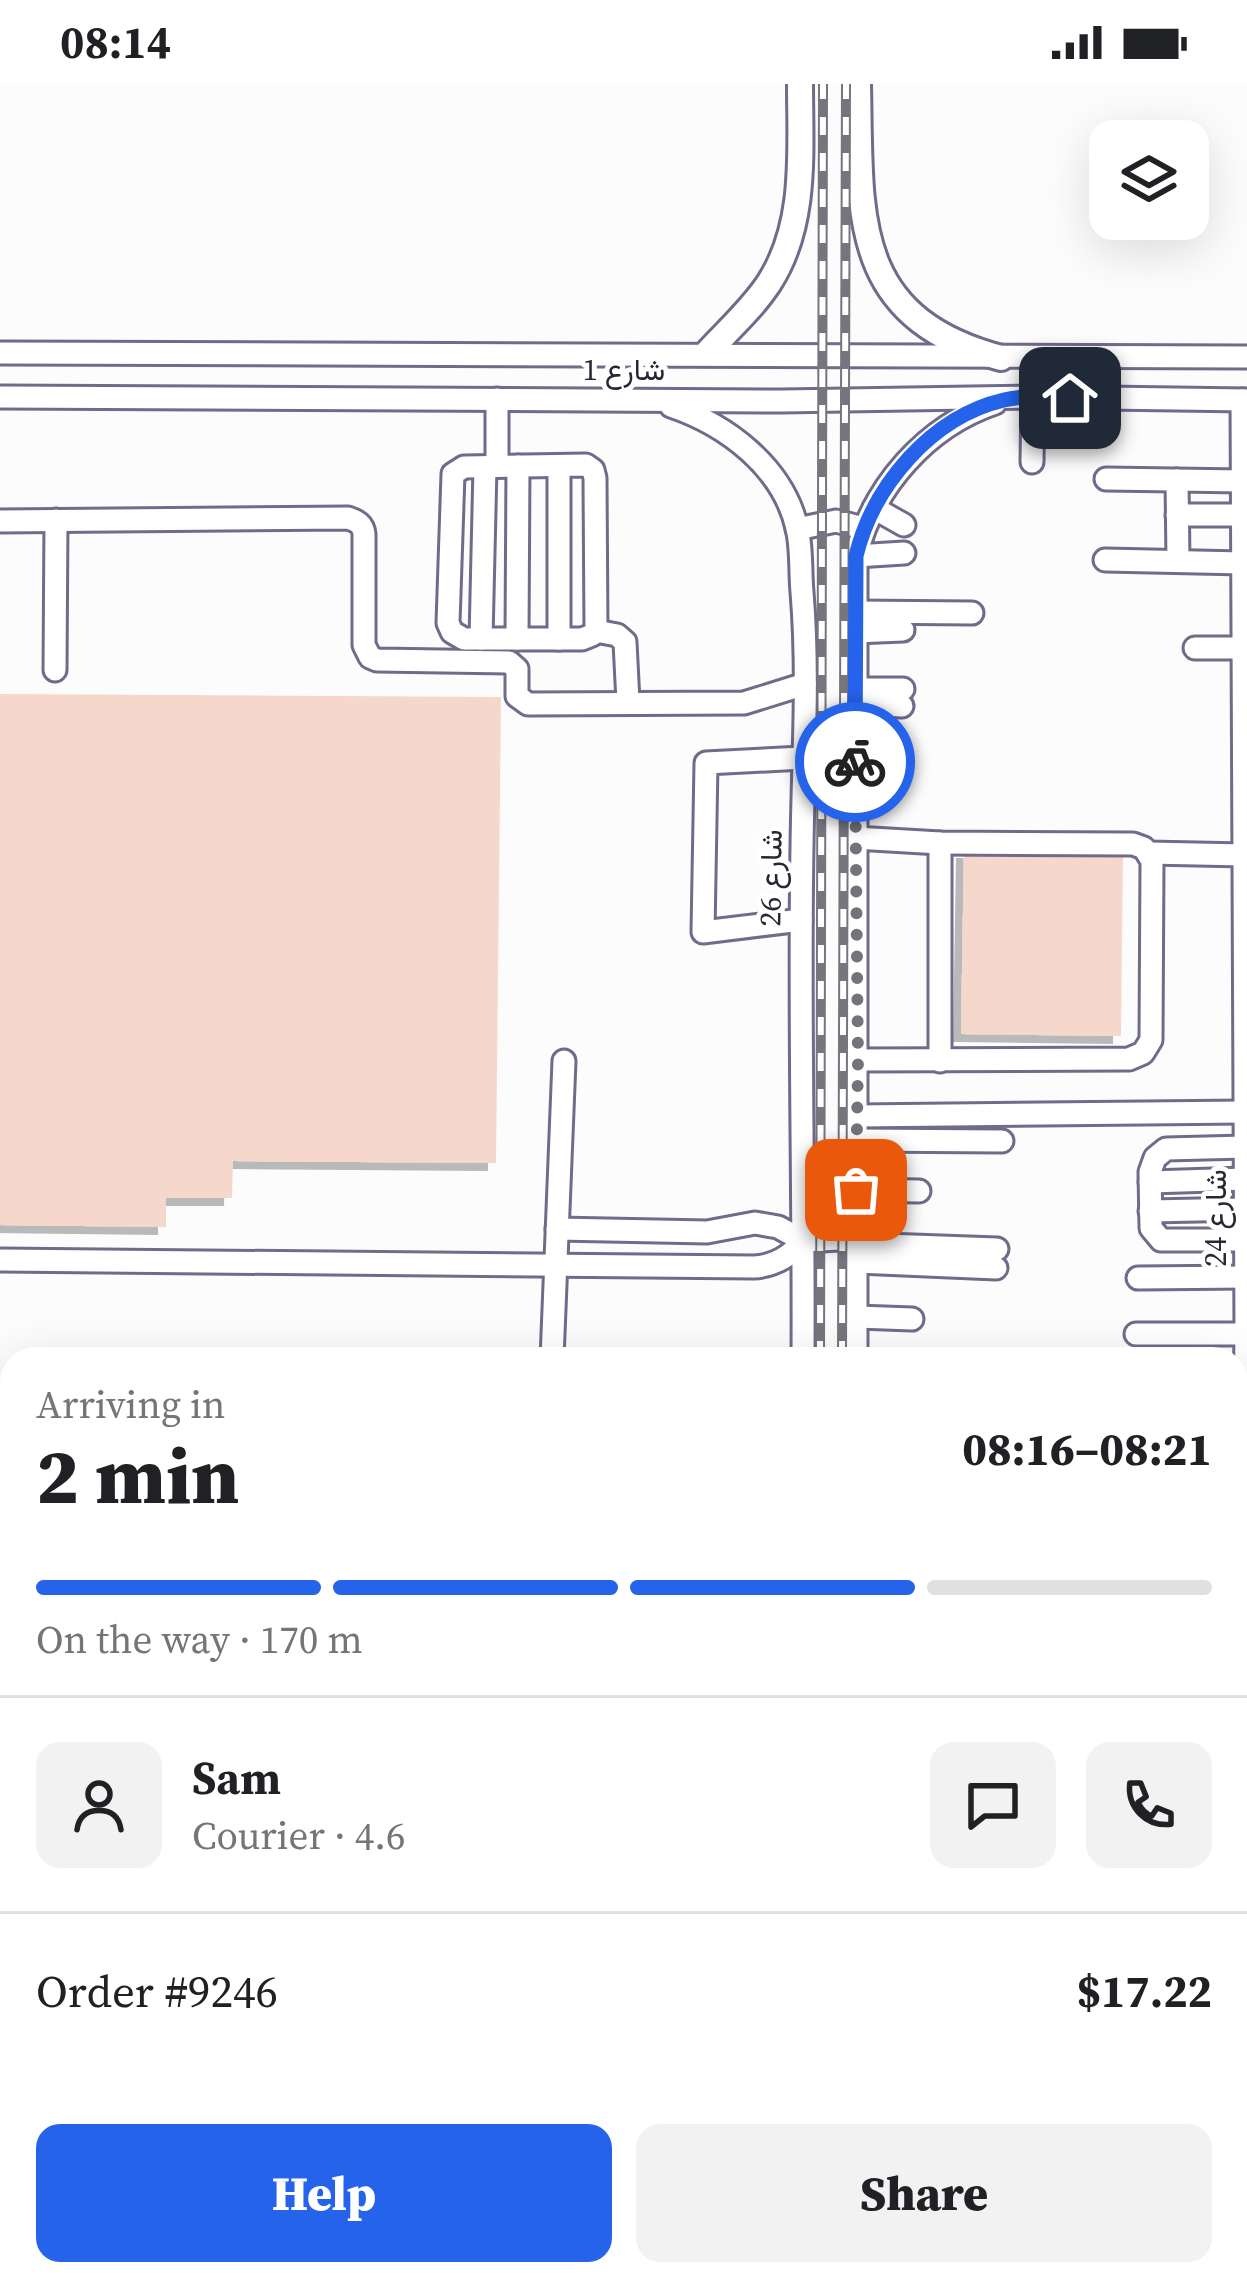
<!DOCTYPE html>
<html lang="en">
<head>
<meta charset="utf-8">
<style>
	:root { --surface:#fff; --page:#f2f2f2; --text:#202124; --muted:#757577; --line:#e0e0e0; --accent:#2563eb }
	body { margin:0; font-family:"Source Serif 4",Vazirmatn,serif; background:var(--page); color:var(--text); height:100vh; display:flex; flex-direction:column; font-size:45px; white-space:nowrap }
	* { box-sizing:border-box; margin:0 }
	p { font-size:39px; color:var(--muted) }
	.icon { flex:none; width:66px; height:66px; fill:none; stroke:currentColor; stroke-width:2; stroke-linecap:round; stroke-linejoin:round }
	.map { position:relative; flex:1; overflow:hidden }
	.sheet { position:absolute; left:0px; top:1263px; width:1248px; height:939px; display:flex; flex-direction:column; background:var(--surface); border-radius:36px 36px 0 0; box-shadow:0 12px 48px #0002 }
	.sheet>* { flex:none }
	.fabs { position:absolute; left:1089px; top:36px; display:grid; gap:24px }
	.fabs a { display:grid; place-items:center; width:120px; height:120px; border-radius:24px; background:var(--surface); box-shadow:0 12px 48px #0002; font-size:60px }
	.pin { position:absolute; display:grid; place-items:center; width:102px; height:102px; color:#fff; margin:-51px; border-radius:24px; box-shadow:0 6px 18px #0006 }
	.courier { position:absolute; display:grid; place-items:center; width:120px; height:120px; margin:-60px; border:9px solid #2563eb; border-radius:50%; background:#fff; color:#222; box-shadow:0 3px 15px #0007 }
	.summary em { font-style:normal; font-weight:800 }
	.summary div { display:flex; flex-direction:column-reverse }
	.summary { display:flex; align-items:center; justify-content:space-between; height:204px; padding:0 36px }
	h1 { font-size:78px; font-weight:800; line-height:90px }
	.bar { display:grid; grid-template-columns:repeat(4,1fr); gap:18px 12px; align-content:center; height:144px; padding:0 36px }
	.bar i { height:15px; border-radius:9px; background:var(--line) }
	.bar .current { background:var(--accent) }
	.bar p { grid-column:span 4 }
	.line { display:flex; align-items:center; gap:30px; padding:0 36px; border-top:3px solid var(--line) }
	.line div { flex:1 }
	.round { display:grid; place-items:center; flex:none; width:126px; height:126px; border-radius:24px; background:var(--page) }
	.primary-button { display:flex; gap:24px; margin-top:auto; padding:24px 36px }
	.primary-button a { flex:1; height:138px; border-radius:24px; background:var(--accent); color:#fff; font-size:48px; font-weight:800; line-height:138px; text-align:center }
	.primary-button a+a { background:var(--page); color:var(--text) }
	.status { display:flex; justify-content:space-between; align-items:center; height:84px; padding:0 60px; background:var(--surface); direction:ltr }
	.status svg { height:33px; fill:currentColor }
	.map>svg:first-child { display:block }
</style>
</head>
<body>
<div class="status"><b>08:14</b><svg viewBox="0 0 49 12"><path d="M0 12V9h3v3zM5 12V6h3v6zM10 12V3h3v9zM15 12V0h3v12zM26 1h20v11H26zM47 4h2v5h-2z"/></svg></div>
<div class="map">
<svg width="1247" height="2200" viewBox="0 0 1247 2200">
	<defs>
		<filter id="shadow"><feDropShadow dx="-8" dy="8" stdDeviation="0" flood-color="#0004"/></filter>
	</defs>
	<rect width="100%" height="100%" fill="#fcfcfc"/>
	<g fill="#f5d8cb" filter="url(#shadow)">
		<path d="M0 610 501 613 496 1079 233 1077 232 1114H166V1143L0 1141Z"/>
		<path d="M964 766 1123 768 1121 952 961 950Z"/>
		<rect x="0" y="1550" width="12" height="155"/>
		<rect x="0" y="1732" width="12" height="155"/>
		<path d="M12 1910V2057H0V1911Z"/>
		<path d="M254 2190H372V2200H194V2192H254Z"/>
		<rect x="413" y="2190" width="128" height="10"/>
	</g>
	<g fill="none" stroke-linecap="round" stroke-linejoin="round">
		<defs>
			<g id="minor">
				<path d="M0 269 1247 273"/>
				<path d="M0 313 782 317 1033 313 1247 316"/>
				<path d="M497 315V382"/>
				<path d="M671 322C727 341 783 383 797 444 802 464 800 487 802 508 809 593 803 678 802 763 799 934 804 1104 803 1275"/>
				<path d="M1032 378 1033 313"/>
				<path d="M586 381 593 386 595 394 596 547 592 551 582 555H464L452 548 448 539 453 390 464 383Z"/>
				<path d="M559 382V555"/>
				<path d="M1106 395 1243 397"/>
				<path d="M1177 396 1178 477"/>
				<path d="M874 424 904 441"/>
				<path d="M1177 431H1243"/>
				<path d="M0 437 348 434C357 437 363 440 364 450V561L370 573 377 576 509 578 517 585V612L528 620 744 619 805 600"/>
				<path d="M797 445 836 437 863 444"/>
				<path d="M856 472 904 469"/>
				<path d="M1105 476 1243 479"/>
				<path d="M855 528 972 529"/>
				<path d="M596 547 617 551 625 558 628 618"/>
				<path d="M855 548 903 546"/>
				<path d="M481 555 485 383"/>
				<path d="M517 555 518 382"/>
				<path d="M1195 564H1244"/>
				<path d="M55 586 56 436"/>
				<path d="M854 605H903"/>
				<path d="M854 620 902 622"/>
				<path d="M855 754 940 759 1133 760 1144 764 1152 777 1151 956 1143 969 1129 975 858 976"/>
				<path d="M1148 769 1245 771"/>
				<path d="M801 836 703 848 706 679 803 674"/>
				<path d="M940 977V759"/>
				<path d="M857 1032 1245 1028"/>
				<path d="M857 1056 1002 1057"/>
				<path d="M1245 1063 1166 1065 1155 1074 1150 1088 1151 1144 1161 1156H1246"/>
				<path d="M1150 1098 1245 1095"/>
				<path d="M856 1106 919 1107"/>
				<path d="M1150 1127 1246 1125"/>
				<path d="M557 1145 707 1148 755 1139 778 1143 804 1157 856 1154"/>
				<path d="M857 1160 997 1165"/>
				<path d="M0 1176 754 1183C775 1182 790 1172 804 1157"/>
				<path d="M857 1178 996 1184"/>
				<path d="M1138 1194 1247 1193"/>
				<path d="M857 1233 912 1235"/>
				<path d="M1136 1250H1247"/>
				<path d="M552 1275 564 977"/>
				<path d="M856 1275V472C873 402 927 342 995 319"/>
				<path d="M0 1347H12"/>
				<path d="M1236 1950 1246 1250 1242 316"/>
				<path d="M1236 1999H1247"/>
				<path d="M1236 2020 1237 2052 1247 2114"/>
				<path d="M1236 2171 1247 2166"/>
				<path d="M170 2200V2190"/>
				<path d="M393 2200V2190"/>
				<path d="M794 2200V2190"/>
				<path d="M854 2200V2190"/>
			</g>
			<g id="major">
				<path d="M858 0C861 130 848 233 1001 274"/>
				<path d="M707 269C727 247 752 225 769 199 807 140 800 68 800 0"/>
			</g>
		</defs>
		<use href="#minor" stroke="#716b8a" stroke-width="27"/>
		<use href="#major" stroke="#716b8a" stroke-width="30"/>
		<use href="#minor" stroke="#fff" stroke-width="21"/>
		<use href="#major" stroke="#fff" stroke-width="24"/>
		<defs>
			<g id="rail">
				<path d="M820 1275 823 0"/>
				<path d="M842 1275 846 0"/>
				<path d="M817 2200V2190"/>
				<path d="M839 2200V2190"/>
			</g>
		</defs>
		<use href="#rail" stroke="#76747d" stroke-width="10"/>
		<use href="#rail" stroke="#fff" stroke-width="6" stroke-dasharray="18" stroke-linecap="butt"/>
	</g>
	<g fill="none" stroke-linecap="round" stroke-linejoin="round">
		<path stroke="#74727a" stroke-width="12" stroke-dasharray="0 21.6" d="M855 678 858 976 856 1106"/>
		<path stroke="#2563eb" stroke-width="15" d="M855 678 856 472C873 402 931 333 1004 316 1025 311 1049 313 1070 314"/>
	</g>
	<g text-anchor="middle" stroke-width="10" stroke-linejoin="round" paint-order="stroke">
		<g font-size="30" fill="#2a2734" stroke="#fff">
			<text x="624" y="296">شارع 1</text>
			<text transform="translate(771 794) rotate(-89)" y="10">شارع 26</text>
			<text transform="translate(1216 1134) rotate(-90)" y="10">شارع 24</text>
		</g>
	</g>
</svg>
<div class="fabs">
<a><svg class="icon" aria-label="layers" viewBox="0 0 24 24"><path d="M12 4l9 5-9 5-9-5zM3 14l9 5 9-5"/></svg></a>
</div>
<div class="pin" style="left:856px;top:1106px;background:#ea580c"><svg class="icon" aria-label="bag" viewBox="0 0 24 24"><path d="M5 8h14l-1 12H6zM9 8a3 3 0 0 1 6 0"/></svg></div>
<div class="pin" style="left:1070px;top:314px;background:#1f2937"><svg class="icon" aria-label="home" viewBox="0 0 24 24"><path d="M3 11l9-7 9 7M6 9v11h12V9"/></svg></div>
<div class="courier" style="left:855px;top:678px"><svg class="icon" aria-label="bike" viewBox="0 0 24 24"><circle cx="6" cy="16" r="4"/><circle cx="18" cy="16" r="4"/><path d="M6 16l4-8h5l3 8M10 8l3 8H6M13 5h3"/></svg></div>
<section class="sheet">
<div class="summary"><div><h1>2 min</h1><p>Arriving in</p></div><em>08:16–08:21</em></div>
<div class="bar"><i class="current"></i><i class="current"></i><i class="current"></i><i></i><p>On the way · 170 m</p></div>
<div class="line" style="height:216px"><a class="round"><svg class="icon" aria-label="person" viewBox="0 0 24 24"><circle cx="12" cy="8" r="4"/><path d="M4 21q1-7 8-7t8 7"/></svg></a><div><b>Sam</b><p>Courier · 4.6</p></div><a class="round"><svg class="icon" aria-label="chat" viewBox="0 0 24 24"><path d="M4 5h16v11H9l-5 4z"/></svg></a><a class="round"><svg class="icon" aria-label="phone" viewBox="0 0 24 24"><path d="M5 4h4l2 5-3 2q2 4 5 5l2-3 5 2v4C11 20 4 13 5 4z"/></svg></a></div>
<div class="line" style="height:156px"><div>Order #9246</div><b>$17.22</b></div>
<div class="primary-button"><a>Help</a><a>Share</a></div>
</section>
</div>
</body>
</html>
